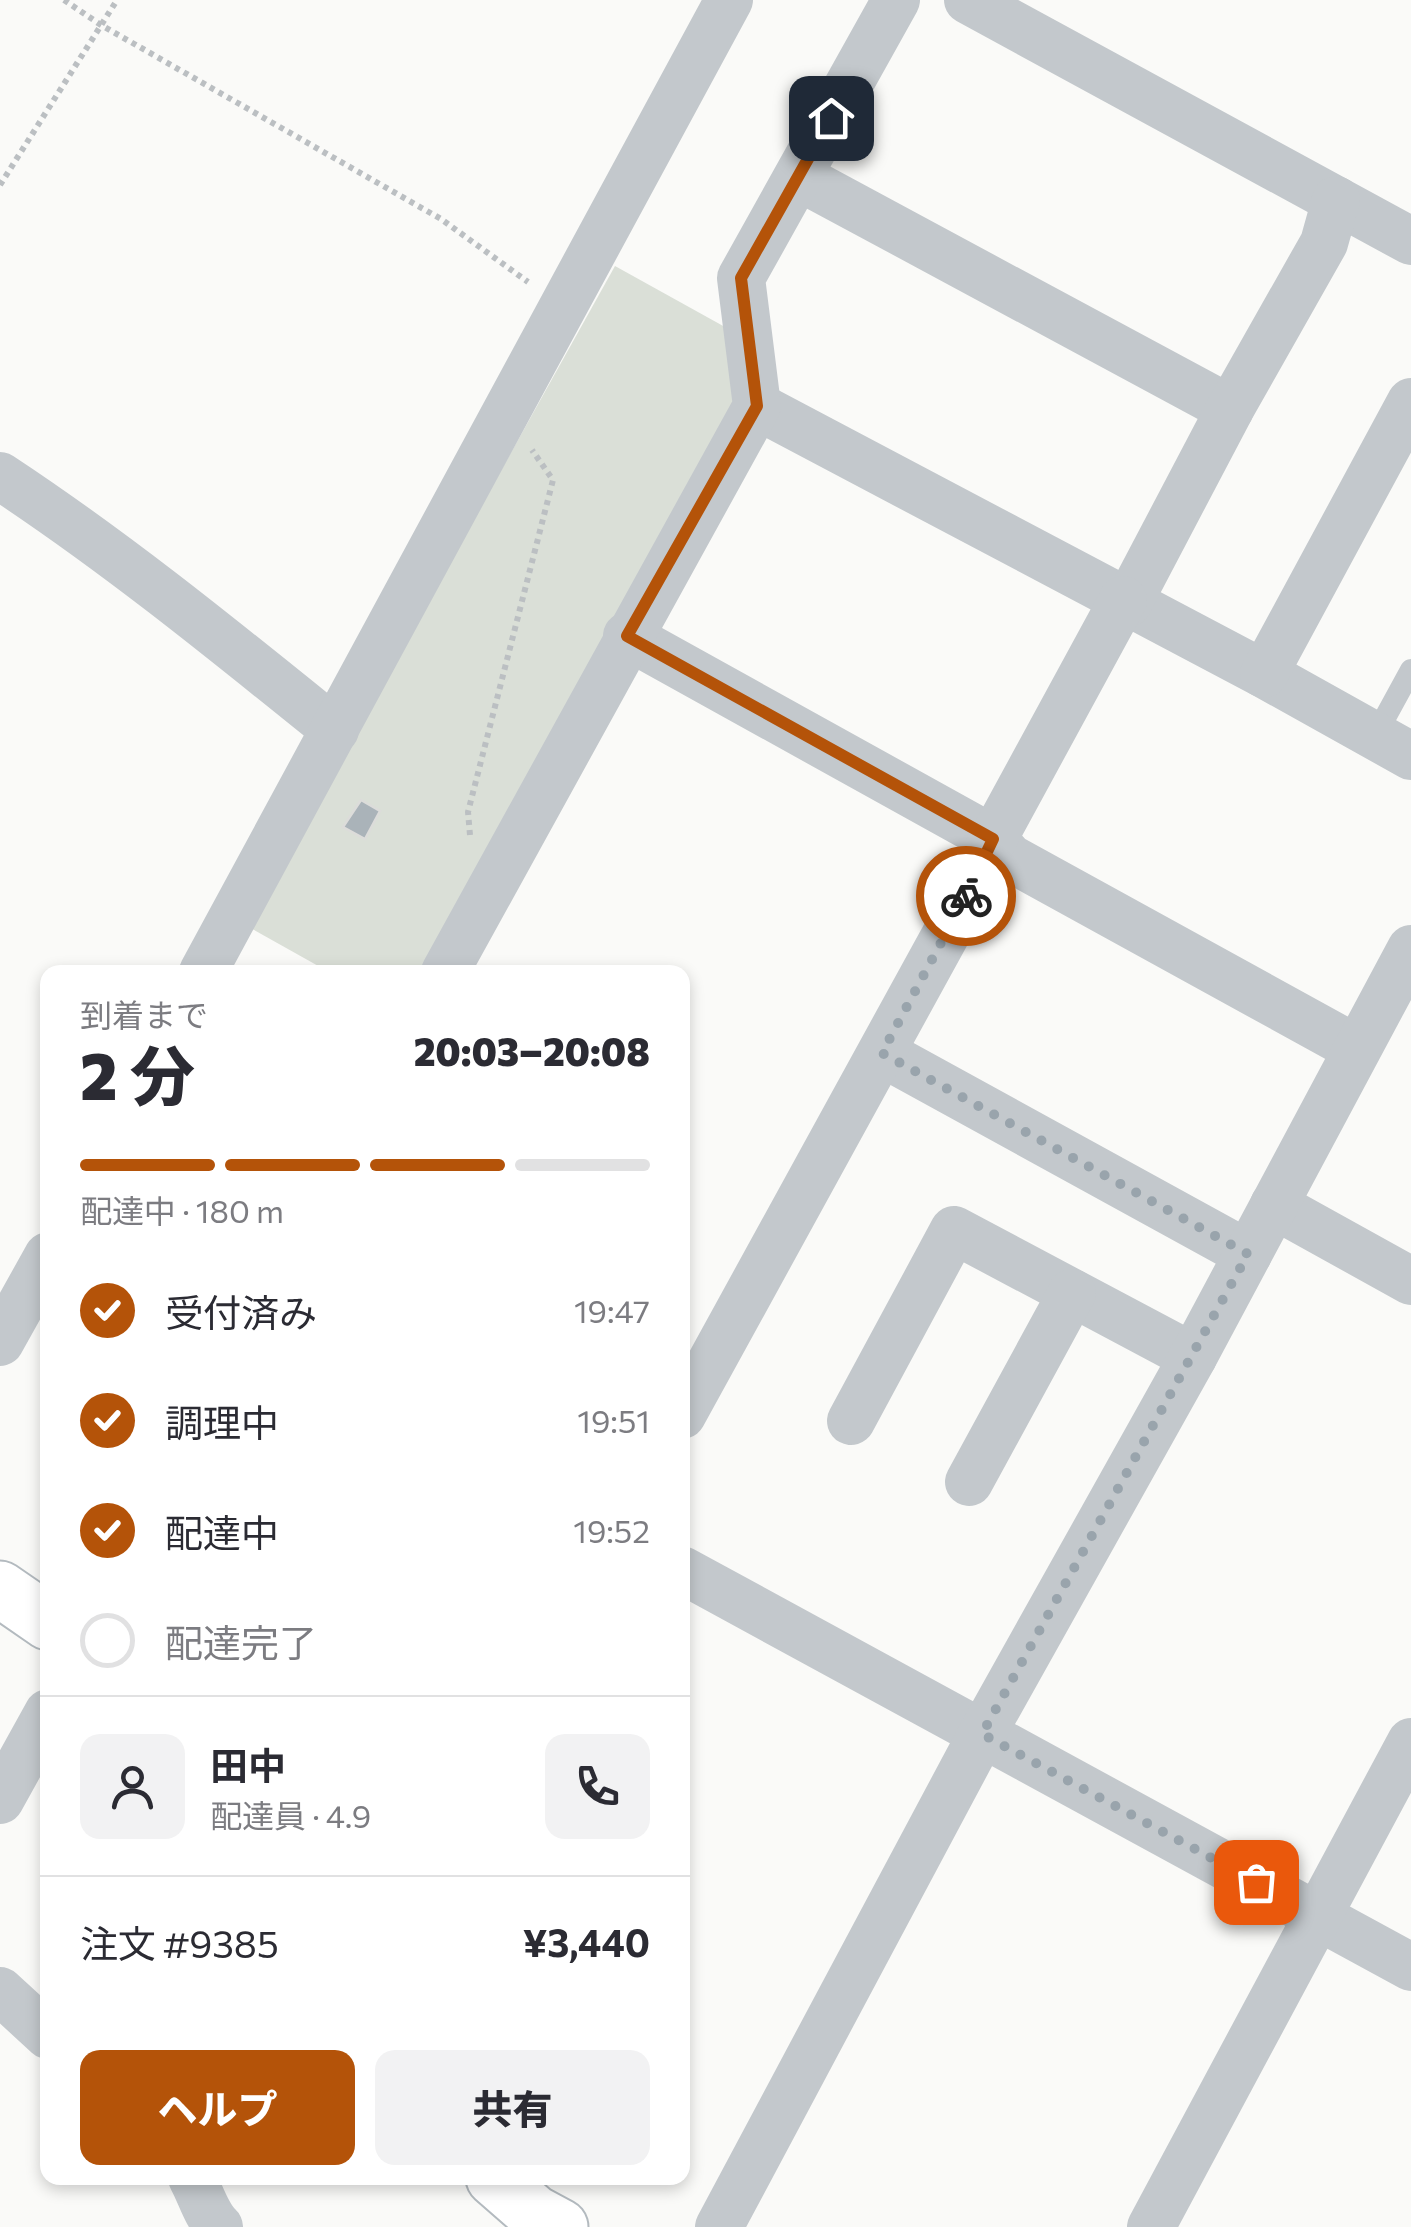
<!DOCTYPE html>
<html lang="ja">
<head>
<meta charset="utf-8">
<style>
	:root { --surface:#fff; --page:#f2f2f3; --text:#2b2b33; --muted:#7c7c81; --line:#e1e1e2; --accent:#b45309 }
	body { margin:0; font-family:Commissioner,"Noto Sans JP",sans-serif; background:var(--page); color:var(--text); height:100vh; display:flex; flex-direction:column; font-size:38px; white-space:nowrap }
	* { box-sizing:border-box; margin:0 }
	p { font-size:32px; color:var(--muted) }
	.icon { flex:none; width:55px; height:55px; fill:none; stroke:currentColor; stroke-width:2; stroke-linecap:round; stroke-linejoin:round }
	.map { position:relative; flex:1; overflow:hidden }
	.drawer { position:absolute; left:40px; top:965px; width:650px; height:1220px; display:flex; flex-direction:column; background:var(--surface); border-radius:20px; box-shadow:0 5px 15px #0003 }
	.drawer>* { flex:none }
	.pin { position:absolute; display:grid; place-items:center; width:85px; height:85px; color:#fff; margin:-42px; border-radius:20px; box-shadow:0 5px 15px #0006 }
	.courier { position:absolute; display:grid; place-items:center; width:100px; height:100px; margin:-50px; border:8px solid #b45309; border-radius:50%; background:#fff; color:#222; box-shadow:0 2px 12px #0007 }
	.overview em { font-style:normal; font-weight:800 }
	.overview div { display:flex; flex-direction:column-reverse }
	.overview { display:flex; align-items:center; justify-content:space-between; height:170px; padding:0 40px }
	h1 { font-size:65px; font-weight:800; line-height:75px }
	.bar { display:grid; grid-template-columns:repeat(4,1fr); gap:15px 10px; align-content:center; height:120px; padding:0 40px }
	.bar i { height:12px; border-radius:8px; background:var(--line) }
	.bar .active { background:var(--accent) }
	.bar p { grid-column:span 4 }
	.line { display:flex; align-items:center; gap:25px; padding:0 40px; border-top:2px solid var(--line) }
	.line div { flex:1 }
	.round { display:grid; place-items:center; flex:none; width:105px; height:105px; border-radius:20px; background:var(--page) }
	ol { padding:0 40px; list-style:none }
	li { display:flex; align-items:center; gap:30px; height:110px }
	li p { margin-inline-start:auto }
	li .icon { padding:10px; border-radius:50%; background:var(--accent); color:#fff; stroke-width:4 }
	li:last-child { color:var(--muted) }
	li i { width:55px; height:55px; border:5px solid var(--line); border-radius:50% }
	.cta { display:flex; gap:20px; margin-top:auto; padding:20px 40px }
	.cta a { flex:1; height:115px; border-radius:20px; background:var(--accent); color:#fff; font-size:40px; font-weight:800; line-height:115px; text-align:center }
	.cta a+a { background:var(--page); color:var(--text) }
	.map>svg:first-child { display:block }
</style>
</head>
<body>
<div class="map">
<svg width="1411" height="2227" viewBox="0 0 1411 2227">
	<rect width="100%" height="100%" fill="#fafaf8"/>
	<path fill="#dadfd7" d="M615 266 725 327 738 396 423 972H329L247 926Z"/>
	<path fill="#aab3b9" stroke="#dcdcda" stroke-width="2.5" d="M361 800 380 811 365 839 343 827Z"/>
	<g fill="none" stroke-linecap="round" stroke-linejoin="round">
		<defs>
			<g id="secondary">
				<path d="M0 1589 48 1622"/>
				<path d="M494 2178 534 2213 560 2227"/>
			</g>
		</defs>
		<use href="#secondary" stroke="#b3babf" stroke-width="59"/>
		<g stroke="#bbbfc2" stroke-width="6" stroke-dasharray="5 5" stroke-linecap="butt">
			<path d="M64 0 101 25 441 219 528 282"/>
			<path d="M0 185 117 0"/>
			<path d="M470 835 468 812 553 480 532 450"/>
		</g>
		<path stroke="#c3c8cc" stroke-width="22" d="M1375 736 1411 670"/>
		<g stroke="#c3c8cc" stroke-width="48">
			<path d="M968 0 1411 241"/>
			<path d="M799 177 1230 409"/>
			<path d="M757 406 1264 674 1411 756"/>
			<path d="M0 476C117 553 226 642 335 730"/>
			<path d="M1128 603 1230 409 1324 243 1336 200"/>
			<path d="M627 636 993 839 1010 858 1357 1049"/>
			<path d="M1264 674 1411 402"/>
			<path d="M203 972 729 0"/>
			<path d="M445 972 757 406 741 278 896 0"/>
			<path d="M882 1053 1248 1254"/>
			<path d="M1274 1205 1411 1281"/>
			<path d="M0 1342 48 1256"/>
			<path d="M682 1415 973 885 993 839 1123 600"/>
			<path d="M851 1421 954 1230 1193 1357"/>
			<path d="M969 1482 1072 1293"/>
			<path d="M682 1570 1411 1967"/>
			<path d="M0 1800 48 1713"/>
			<path d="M0 1991 48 2035"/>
			<path d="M192 2178C201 2194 206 2215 219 2227"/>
			<path d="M719 2227 982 1734 1193 1357 1411 949"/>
			<path d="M1151 2227 1411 1742"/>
		</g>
		<use href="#secondary" stroke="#fff" stroke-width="55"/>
	</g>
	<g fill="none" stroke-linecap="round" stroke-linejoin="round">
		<path stroke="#99a4ac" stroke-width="10" stroke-dasharray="0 18" d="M966 896 882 1053 1248 1254 982 1734 1256 1882"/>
		<path stroke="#b45309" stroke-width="12" d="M831 118 741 278 757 406 627 636 993 839 966 896"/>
	</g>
</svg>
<div class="pin" style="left:1256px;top:1882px;background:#ea580c"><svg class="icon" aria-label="bag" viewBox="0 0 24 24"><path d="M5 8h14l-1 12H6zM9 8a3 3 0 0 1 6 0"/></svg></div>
<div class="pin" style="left:831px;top:118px;background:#1f2937"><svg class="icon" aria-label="home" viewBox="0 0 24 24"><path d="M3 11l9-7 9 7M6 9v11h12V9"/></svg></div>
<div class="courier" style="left:966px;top:896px"><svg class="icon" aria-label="bike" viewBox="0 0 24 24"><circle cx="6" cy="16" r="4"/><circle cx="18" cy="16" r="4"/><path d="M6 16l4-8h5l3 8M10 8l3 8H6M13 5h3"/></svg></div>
<section class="drawer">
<div class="overview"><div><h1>2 分</h1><p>到着まで</p></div><em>20:03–20:08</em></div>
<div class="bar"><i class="active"></i><i class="active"></i><i class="active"></i><i></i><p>配達中 · 180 m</p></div>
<ol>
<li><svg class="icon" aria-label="check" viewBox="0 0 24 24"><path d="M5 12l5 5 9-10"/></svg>受付済み<p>19:47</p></li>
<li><svg class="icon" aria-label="check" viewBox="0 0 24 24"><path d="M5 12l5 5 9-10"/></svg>調理中<p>19:51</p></li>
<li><svg class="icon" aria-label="check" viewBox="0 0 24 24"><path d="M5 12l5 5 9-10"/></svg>配達中<p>19:52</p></li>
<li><i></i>配達完了</li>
</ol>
<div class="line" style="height:180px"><a class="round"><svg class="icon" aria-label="person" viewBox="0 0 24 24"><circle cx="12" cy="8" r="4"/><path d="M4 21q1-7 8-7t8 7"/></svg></a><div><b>田中</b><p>配達員 · 4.9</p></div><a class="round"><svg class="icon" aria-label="phone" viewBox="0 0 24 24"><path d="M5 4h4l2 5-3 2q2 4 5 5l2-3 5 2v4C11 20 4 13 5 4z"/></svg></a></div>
<div class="line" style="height:130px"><div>注文 #9385</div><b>¥3,440</b></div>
<div class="cta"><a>ヘルプ</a><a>共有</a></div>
</section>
</div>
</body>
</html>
